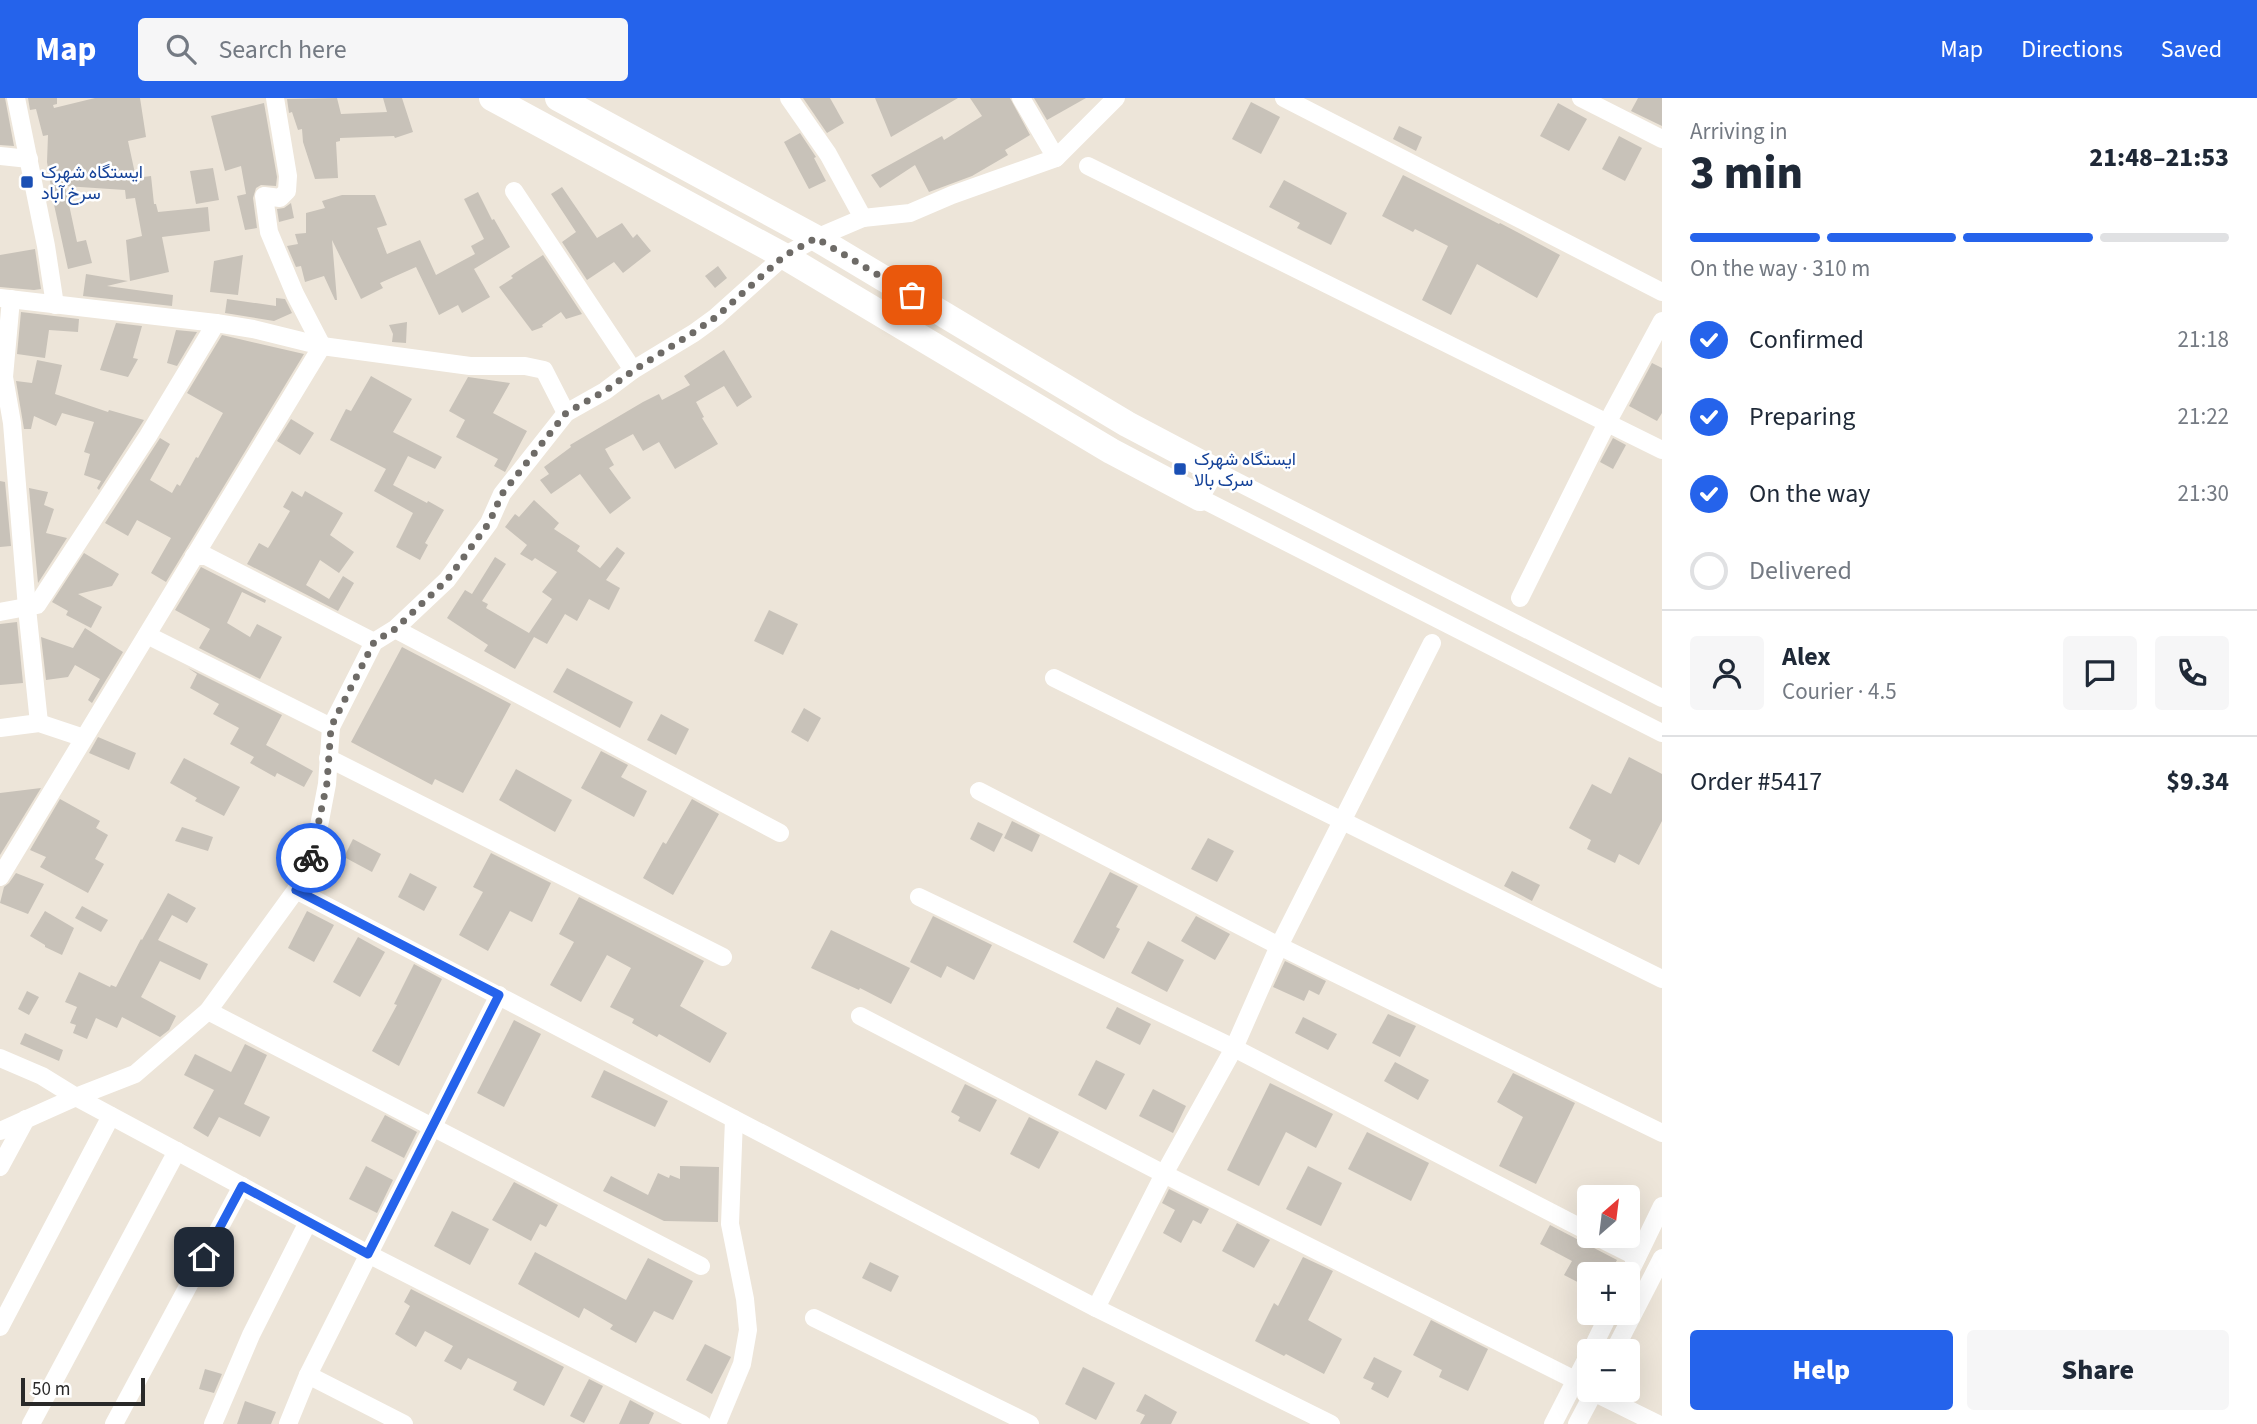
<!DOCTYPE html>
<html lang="en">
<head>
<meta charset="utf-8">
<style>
	:root { --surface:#fff; --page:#f6f6f7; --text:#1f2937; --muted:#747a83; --line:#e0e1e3; --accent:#2563eb }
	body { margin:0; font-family:"Source Sans 3",Vazirmatn,sans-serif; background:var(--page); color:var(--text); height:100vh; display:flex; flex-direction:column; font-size:26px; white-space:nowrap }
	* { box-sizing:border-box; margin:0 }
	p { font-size:23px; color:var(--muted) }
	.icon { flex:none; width:38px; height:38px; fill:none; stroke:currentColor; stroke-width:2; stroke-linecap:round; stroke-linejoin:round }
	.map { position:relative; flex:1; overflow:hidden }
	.sheet { display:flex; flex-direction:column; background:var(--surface); width:595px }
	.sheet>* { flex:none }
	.needle { width:46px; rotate:28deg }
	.tools { position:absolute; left:1577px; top:1087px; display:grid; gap:14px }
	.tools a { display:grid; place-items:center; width:63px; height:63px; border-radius:7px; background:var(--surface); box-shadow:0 7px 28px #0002; font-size:35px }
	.scale { position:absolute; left:21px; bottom:18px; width:124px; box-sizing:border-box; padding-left:7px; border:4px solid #292929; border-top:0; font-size:19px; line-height:24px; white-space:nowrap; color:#292929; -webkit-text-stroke:5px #fff; paint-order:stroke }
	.pin { position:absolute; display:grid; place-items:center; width:60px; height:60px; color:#fff; margin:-30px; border-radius:14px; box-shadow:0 4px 10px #0006 }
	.courier { position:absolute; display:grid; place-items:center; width:70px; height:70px; margin:-35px; border:5px solid #2563eb; border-radius:50%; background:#fff; color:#222; box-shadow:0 2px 9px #0007 }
	.overview em { font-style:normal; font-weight:800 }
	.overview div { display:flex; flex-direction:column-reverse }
	.overview { display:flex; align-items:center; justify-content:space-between; height:119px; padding:0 28px }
	h1 { font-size:46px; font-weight:800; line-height:52px }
	.bar { display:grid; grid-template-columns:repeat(4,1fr); gap:10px 7px; align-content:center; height:84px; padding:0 28px }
	.bar i { height:9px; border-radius:5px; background:var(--line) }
	.bar .current { background:var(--accent) }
	.bar p { grid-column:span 4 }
	.line { display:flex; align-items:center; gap:18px; padding:0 28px; border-top:2px solid var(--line) }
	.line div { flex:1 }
	.round { display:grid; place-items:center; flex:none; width:74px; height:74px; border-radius:7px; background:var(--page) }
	ol { padding:0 28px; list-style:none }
	li { display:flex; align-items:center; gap:21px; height:77px }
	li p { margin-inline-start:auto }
	li .icon { padding:7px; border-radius:50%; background:var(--accent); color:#fff; stroke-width:4 }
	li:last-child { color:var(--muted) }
	li i { width:38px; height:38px; border:4px solid var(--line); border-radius:50% }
	.primary-button { display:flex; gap:14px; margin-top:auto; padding:14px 28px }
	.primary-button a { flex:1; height:80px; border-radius:7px; background:var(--accent); color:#fff; font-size:28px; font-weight:800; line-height:80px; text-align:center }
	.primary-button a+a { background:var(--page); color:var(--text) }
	header { display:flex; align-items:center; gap:42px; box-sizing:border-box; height:98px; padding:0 35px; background:var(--accent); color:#fff }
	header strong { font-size:33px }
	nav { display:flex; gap:38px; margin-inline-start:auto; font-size:24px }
	.search { width:490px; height:63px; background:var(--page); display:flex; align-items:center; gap:18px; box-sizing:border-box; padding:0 24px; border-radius:7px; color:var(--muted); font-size:26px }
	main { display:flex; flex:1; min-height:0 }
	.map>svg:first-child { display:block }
</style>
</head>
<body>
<header>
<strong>Map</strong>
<div class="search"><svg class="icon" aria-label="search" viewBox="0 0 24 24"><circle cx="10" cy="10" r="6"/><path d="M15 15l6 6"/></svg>Search here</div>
<nav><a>Map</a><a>Directions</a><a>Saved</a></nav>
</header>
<main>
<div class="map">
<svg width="1662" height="1326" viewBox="0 0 1662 1326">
	<rect width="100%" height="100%" fill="#ede5d9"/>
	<g fill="#c8c2b9">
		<path d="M0 0H5L14 48 0 47Z"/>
		<path d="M28 0H57V6L53 7 54 10 95 0H140L146 39 128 43 136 80 151 78 154 106H156L158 114 208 109 210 133 162 139 169 174 130 183 126 142 142 138 135 100 126 101 125 92 65 88 77 144 86 142 92 165 68 171 53 102 47 64 48 37 43 38 36 11 30 12Z"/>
		<path d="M337 0 341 16 387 14 383 0H402L413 34 395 40 394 38 340 40V43L336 44 338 80 315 81 303 44 302 31 298 32 292 14 289 15 287 1Z"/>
		<path d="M803 0H830L844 25 827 35Z"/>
		<path d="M875 0H958L891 39Z"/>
		<path d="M970 0H1010L1030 37 1005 52 1008 57 972 78 929 94 915 67 880 90 871 77 942 38 944 42 982 18Z"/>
		<path d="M1034 0H1086L1047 22Z"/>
		<path d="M1638 0H1662V28L1631 13Z"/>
		<path d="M1251 4 1280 19 1261 56 1232 41Z"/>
		<path d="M264 5 277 79 276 88 261 87 256 90 253 100 257 130 245 132 237 98 246 96 241 68 225 73 211 18Z"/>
		<path d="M1558 5 1587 21 1569 53 1540 38Z"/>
		<path d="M1399 28 1422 39 1416 53 1393 41Z"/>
		<path d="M800 35 816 59 814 60 826 83 809 91 784 44Z"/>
		<path d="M1619 38 1642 50 1625 83 1602 71Z"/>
		<path d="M213 70 219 102 196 106 190 73Z"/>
		<path d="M1403 77 1499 126 1500 125 1560 157 1537 200 1477 166 1451 217 1422 202 1448 148 1415 131 1413 134 1382 118Z"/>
		<path d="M1284 82 1347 115 1331 147 1297 130 1300 125 1269 109Z"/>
		<path d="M562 89 597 140 622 125 633 140 637 136 651 153 623 175 614 164 587 182 562 144 576 134 551 96Z"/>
		<path d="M478 94 492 122 494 121 510 149 474 171 490 199 462 215 458 207 439 217 416 169 380 185 383 190 361 201 332 142 337 202H335L324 178 305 184 301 168 296 169 287 148 298 146 295 136 306 135V115L325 110 322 103 342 97H375L387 127 377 130 387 156 420 142 436 177 475 156 471 148 484 141 464 101Z"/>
		<path d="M291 105 294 120 279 124 277 111 284 110Z"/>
		<path d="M35 151 41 191 34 192 0 189V157Z"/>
		<path d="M243 157 238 197 210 194 214 163Z"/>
		<path d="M543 157 582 216 566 221 561 214 542 227 543 229 532 233 499 189 513 180 511 178 515 175Z"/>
		<path d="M718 168 727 180 715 190 705 178Z"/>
		<path d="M86 176 128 183 107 188 173 197 172 208 83 198Z"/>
		<path d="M276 200 285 201 292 215 274 223 225 215 227 201 276 208Z"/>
		<path d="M21 214 79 221 78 234 49 232 45 260 17 256Z"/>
		<path d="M407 224 406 245 392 244 393 236 389 227Z"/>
		<path d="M116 225 142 228 133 260 138 261 128 279 100 272Z"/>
		<path d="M176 232 197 234 177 268 167 265Z"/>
		<path d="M222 237 304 256 166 484 151 475 171 440 137 422 128 438 105 425 160 340 170 346 150 382 172 395 177 386 180 388 196 359 198 360 223 315 187 295Z"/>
		<path d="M724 252 752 299 737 309 724 288 696 304 704 319 702 320 718 346 675 371 659 344 643 353 633 336 605 351 614 367 609 370 631 400 610 416 580 376 551 396 540 382 549 376 544 369 571 349 570 347 643 304 659 296 662 302 690 287 684 278Z"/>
		<path d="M37 262 62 267 55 296 108 314 109 312 144 322 99 392 97 390 101 383 84 377 90 356 84 354 94 324 62 315 56 328 34 318 31 331H24L16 283 32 285Z"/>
		<path d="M1652 265 1662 270V315L1657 323 1629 308Z"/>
		<path d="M371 278 412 301 393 334 442 359 435 371 408 358 393 387 427 405 428 403 444 412 425 445 428 447 420 462 396 449 413 415 374 393 386 371 330 342 346 311 351 313Z"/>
		<path d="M468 279 510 285 493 315 527 333 505 374 494 368 498 361 456 339 465 322 449 313Z"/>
		<path d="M291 321 314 335 300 357 277 343Z"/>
		<path d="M1613 340 1626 347 1613 371 1600 364Z"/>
		<path d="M0 383 5 384 11 448 0 449Z"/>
		<path d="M29 390 48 394 44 407 54 411 46 435 67 440 38 485Z"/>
		<path d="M292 393 302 399 305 393 343 415 330 437 354 454 339 475 320 462 306 487 329 501 343 478 354 485 338 513 247 466 259 445 268 450 270 447 290 413 283 409Z"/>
		<path d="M534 402 559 425 554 431 580 448 577 453 600 470 617 449 625 455 606 482 620 490 609 512 589 501 577 523 565 516 547 546 534 539 515 571 484 553 488 547 447 520 465 492 472 496 495 459 506 466 482 503 488 506 486 510 529 535 552 501 542 494 557 474 535 460 532 463 520 456 527 447 505 429 515 416 519 419Z"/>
		<path d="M84 455 119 476 112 488 78 496 102 509 91 530 66 517 68 513 52 504Z"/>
		<path d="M201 469 266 502 265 505 242 494 227 525 250 539 257 526 282 539 260 581 199 550 210 531 175 512Z"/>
		<path d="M769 512 798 526 783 557 754 543Z"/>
		<path d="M17 524 23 585 0 587V526Z"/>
		<path d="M85 530 123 554 92 605 88 602 100 581 75 567 68 579 46 582 41 539 73 550Z"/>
		<path d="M402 549 511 606 463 695 435 681 432 687 351 644Z"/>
		<path d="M188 570 282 617 266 647 313 673 304 689 277 675 275 679 250 665 254 659 230 646 239 630 213 616 219 606 190 590 197 576Z"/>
		<path d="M567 570 633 604 620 630 553 594Z"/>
		<path d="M804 610 821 620 808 644 791 634Z"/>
		<path d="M661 616 689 631 676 657 647 642Z"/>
		<path d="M98 639 136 655 129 672 89 655Z"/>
		<path d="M601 653 628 667 621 679 647 693 634 719 581 690Z"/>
		<path d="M1629 659 1662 676V723L1639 767 1619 756 1615 765 1587 751 1591 742 1569 730 1592 686 1611 696Z"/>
		<path d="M184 660 240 689 224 718 195 703 197 700 170 685Z"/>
		<path d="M516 671 572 702 555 734 499 702Z"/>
		<path d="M41 690 0 757V695Z"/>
		<path d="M60 701 100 723 96 730 108 737 95 761 104 766 88 795 40 769 46 759 30 752Z"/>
		<path d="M692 701 719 716 673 797 643 780 663 744 666 746Z"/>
		<path d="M1012 723 1040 737 1032 754 1004 740Z"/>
		<path d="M978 724 1003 736 994 754 970 741Z"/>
		<path d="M182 729 213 739 208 753 175 743Z"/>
		<path d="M1208 740 1234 753 1217 784 1191 771Z"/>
		<path d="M353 741 381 756 372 774 344 759Z"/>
		<path d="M491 755 551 785 532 824 510 813 488 853 459 837 483 794 473 789Z"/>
		<path d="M1512 773 1540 787 1532 803 1504 788Z"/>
		<path d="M1110 774 1138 788 1116 829 1120 831 1104 861 1073 844Z"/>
		<path d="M16 775 44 786 28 816 0 805 4 789 9 785Z"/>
		<path d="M410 775 437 789 424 813 398 799Z"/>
		<path d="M168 795 196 810 187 825 172 817 158 842 208 866 200 882 160 863 141 899 176 918 169 932 160 939 122 919 117 930 96 920 87 941 73 935 76 927 70 925 77 909 65 904 79 874 110 889 111 887 116 889 141 841 142 842Z"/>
		<path d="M579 799 704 863 680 908 727 935 710 965 659 936 657 939 632 925 634 921 610 909 631 870 607 857 581 904 550 887 574 844 559 836Z"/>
		<path d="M82 808 108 822 101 834 75 820Z"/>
		<path d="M45 813 74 830 62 857 45 849V847L30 838Z"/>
		<path d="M307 813 334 827 314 864 288 850Z"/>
		<path d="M933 818 992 847 974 882 947 868 941 880 910 864Z"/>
		<path d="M1196 818 1230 836 1215 862 1181 843Z"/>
		<path d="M831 832 910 870 891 906 860 890 859 892 811 870Z"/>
		<path d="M358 839 385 854 360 899 333 884Z"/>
		<path d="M1148 843 1184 862 1167 894 1131 875Z"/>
		<path d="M1285 863 1326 883 1319 897 1309 892 1304 903 1273 889Z"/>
		<path d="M414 866 442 881 399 968 372 953 397 907 394 906Z"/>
		<path d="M27 893 39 899 29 917 18 911Z"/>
		<path d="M1117 909 1151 926 1140 947 1106 930Z"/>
		<path d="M1388 916 1416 928 1400 959 1372 945Z"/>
		<path d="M1303 919 1337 936 1328 952 1295 935Z"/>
		<path d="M514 922 541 936 504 1009 477 995Z"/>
		<path d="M25 935 63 952 59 963 20 946Z"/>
		<path d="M245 946 267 957 244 1006 270 1019 260 1039 219 1019 208 1039 193 1030 214 992 184 977 195 956 231 974Z"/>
		<path d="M1096 962 1125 976 1106 1012 1078 997Z"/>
		<path d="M1395 964 1429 982 1418 1002 1384 983Z"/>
		<path d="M604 972 668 1003 655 1029 591 999Z"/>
		<path d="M1513 975 1575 1005 1536 1086 1499 1068 1523 1019 1497 1004Z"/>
		<path d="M1270 985 1333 1016 1316 1050 1286 1034 1259 1088 1227 1072Z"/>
		<path d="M965 986 997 1002 980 1034 958 1023 960 1019 951 1014Z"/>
		<path d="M1153 991 1186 1008 1173 1035 1139 1018Z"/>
		<path d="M385 1017 417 1034 404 1060 371 1043Z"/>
		<path d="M1029 1019 1059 1034 1039 1071 1010 1056Z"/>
		<path d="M1367 1034 1429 1065 1411 1103 1348 1071Z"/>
		<path d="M366 1068 393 1082 377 1115 349 1101Z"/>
		<path d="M680 1068 719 1069 718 1124 664 1123 603 1093 611 1078 648 1097 658 1075 669 1080 670 1077 680 1081Z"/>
		<path d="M1308 1068 1342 1085 1321 1128 1286 1111Z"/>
		<path d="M514 1084 558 1107 546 1129 540 1126 531 1143 492 1122Z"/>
		<path d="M1169 1091 1209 1111 1201 1126 1193 1122 1181 1145 1163 1135 1175 1112 1162 1105Z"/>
		<path d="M452 1113 489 1131 470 1167 434 1148Z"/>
		<path d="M1237 1125 1270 1142 1254 1170 1222 1153Z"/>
		<path d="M1550 1127 1617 1162 1609 1176H1589V1190L1564 1177 1572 1163 1540 1146Z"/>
		<path d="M535 1154 626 1202 648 1160 693 1183 673 1222 654 1213 636 1245 610 1231 613 1227 584 1210 579 1220 518 1186Z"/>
		<path d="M1303 1159 1333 1173 1308 1222 1342 1241 1324 1276 1286 1256 1284 1258 1255 1243 1274 1205 1278 1208Z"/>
		<path d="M870 1164 899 1178 891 1194 862 1180Z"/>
		<path d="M411 1191 564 1269 544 1308 513 1292 517 1284 468 1260 461 1272 444 1263 453 1248 425 1233 416 1249 395 1236 410 1208 404 1204Z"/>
		<path d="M1431 1222 1488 1251 1468 1293 1439 1279 1442 1272 1413 1257Z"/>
		<path d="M705 1246 731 1259 712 1296 686 1282Z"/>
		<path d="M1374 1259 1402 1273 1388 1300 1371 1291 1374 1285 1363 1280Z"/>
		<path d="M1083 1269 1115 1285 1096 1322 1065 1306Z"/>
		<path d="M205 1271 222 1276 214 1295 199 1291Z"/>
		<path d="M589 1281 603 1288 584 1325 570 1318Z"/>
		<path d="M1145 1296 1177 1314 1171 1326H1140L1145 1317 1136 1313Z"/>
		<path d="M630 1302 654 1315 649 1326H619Z"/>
		<path d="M245 1303 276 1314 271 1326H237Z"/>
	</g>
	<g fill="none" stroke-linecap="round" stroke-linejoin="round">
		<g stroke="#fff" stroke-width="18">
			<path d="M16 0 46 148 55 207"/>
			<path d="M789 0 828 56 863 120"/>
			<path d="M1021 0 1056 60"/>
			<path d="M1284 0 1662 194"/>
			<path d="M1581 0 1662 41"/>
			<path d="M0 58 29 61"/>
			<path d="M1088 68 1662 352"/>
			<path d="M514 93 633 272"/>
			<path d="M0 200 216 225 253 231 322 248 470 268H525L544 272 566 315"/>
			<path d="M11 201 4 279 12 325 27 510 39 625"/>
			<path d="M194 458H206L374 544"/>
			<path d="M1520 500 1607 325 1662 223"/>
			<path d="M0 514 37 507 148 338 216 225"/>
			<path d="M395 531 780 735"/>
			<path d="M147 537 331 629"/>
			<path d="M1054 580 1662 881"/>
			<path d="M1662 600 1216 373 1200 400 1662 635"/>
			<path d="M0 630 39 625 84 640"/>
			<path d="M328 660 723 859"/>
			<path d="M979 693 1279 848 1662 1035"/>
			<path d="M0 779 322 248 295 196 269 134 264 98 280 100 287 93 288 78 275 0"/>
			<path d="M296 792 1096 1210 1331 1326"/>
			<path d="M919 799 1234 950 1589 1134"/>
			<path d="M208 913 701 1168"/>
			<path d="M860 918 1164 1076 1575 1282"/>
			<path d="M0 960 42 978 76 999 135 976 208 913 296 792 314 754 327 686 331 629 374 544 395 531 447 482 489 425 502 396 566 315 605 293 633 272 694 235 716 219 784 158 816 140 863 120 910 115 952 97 1056 60 1116 0"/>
			<path d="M0 1033 76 999 368 1156 702 1326"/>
			<path d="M0 1069 26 1021"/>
			<path d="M1595 1138 1637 1159"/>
			<path d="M1628 1178 1662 1108"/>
			<path d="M1096 1210 1164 1076 1234 950 1279 848 1432 545"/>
			<path d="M814 1220 1030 1326"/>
			<path d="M0 1229 111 1018"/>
			<path d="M1591 1253 1610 1214"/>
			<path d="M1614 1253 1662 1160"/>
			<path d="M308 1277 404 1326"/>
			<path d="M1593 1294 1658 1326"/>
			<path d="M31 1326 177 1053"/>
			<path d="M114 1326 242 1088"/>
			<path d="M213 1326 251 1237 308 1124"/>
			<path d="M288 1326 308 1277 499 897"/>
			<path d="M717 1326 742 1266 748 1232 745 1201 730 1126 734 1021"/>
			<path d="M1553 1326 1589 1256"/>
			<path d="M1577 1326 1595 1292"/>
		</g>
		<g stroke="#fff" stroke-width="26">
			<path d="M492 0 784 158 1111 353 1200 400"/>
			<path d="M558 0 816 140 1127 326 1216 373"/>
		</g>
	</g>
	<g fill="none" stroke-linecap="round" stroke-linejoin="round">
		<path stroke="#6e6b67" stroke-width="7" stroke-dasharray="0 12.6" d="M311 760 327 685 331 629 374 544 395 531 447 482 489 425 502 396 566 315 605 293 634 272 694 234 716 219 784 158 816 140 912 197"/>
		<path stroke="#2563eb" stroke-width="9" d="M204 1159 242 1088 368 1156 499 897 296 792 311 760"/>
	</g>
	<g fill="#1a4fb4" stroke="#fff" stroke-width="2.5">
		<rect x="20" y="77" width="14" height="14" rx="3.5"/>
		<rect x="1173" y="364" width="14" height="14" rx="3.5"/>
	</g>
	<g text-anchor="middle" stroke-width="5" stroke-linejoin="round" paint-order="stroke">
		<g font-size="18" fill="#164399" stroke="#fff" text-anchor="start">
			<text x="41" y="80">ایستگاه شهرک<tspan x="41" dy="21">سرخ آباد</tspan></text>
			<text x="1194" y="367">ایستگاه شهرک<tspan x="1194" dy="21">سرک بالا</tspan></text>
		</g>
	</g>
</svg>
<div class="tools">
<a><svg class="needle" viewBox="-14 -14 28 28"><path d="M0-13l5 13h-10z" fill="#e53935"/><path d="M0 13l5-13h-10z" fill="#747a83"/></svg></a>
<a>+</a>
<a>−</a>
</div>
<div class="scale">50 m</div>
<div class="pin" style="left:912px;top:197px;background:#ea580c"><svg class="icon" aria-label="bag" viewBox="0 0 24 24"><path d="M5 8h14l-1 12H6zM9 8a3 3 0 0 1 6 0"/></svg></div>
<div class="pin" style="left:204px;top:1159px;background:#1f2937"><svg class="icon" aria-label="home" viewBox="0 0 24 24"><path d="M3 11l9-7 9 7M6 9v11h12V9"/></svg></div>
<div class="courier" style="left:311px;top:760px"><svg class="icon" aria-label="bike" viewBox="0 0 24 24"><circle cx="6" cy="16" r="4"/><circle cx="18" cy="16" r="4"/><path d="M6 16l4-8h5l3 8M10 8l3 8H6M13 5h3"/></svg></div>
</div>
<section class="sheet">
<div class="overview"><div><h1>3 min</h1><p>Arriving in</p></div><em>21:48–21:53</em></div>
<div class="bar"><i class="current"></i><i class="current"></i><i class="current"></i><i></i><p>On the way · 310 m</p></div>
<ol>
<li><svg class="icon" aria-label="check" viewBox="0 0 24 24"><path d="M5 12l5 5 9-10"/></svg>Confirmed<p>21:18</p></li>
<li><svg class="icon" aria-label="check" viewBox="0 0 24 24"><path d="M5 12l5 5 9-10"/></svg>Preparing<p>21:22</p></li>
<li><svg class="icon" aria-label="check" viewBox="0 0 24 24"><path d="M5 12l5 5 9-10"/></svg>On the way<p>21:30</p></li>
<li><i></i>Delivered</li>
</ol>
<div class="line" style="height:126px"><a class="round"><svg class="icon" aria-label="person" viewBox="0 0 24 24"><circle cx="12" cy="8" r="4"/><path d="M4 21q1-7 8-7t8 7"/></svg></a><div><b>Alex</b><p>Courier · 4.5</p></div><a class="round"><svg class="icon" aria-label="chat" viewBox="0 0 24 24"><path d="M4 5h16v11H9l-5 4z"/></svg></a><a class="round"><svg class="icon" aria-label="phone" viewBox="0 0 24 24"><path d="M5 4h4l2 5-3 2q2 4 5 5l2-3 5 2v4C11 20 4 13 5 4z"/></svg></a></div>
<div class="line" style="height:91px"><div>Order #5417</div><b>$9.34</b></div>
<div class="primary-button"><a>Help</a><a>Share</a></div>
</section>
</main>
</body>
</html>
